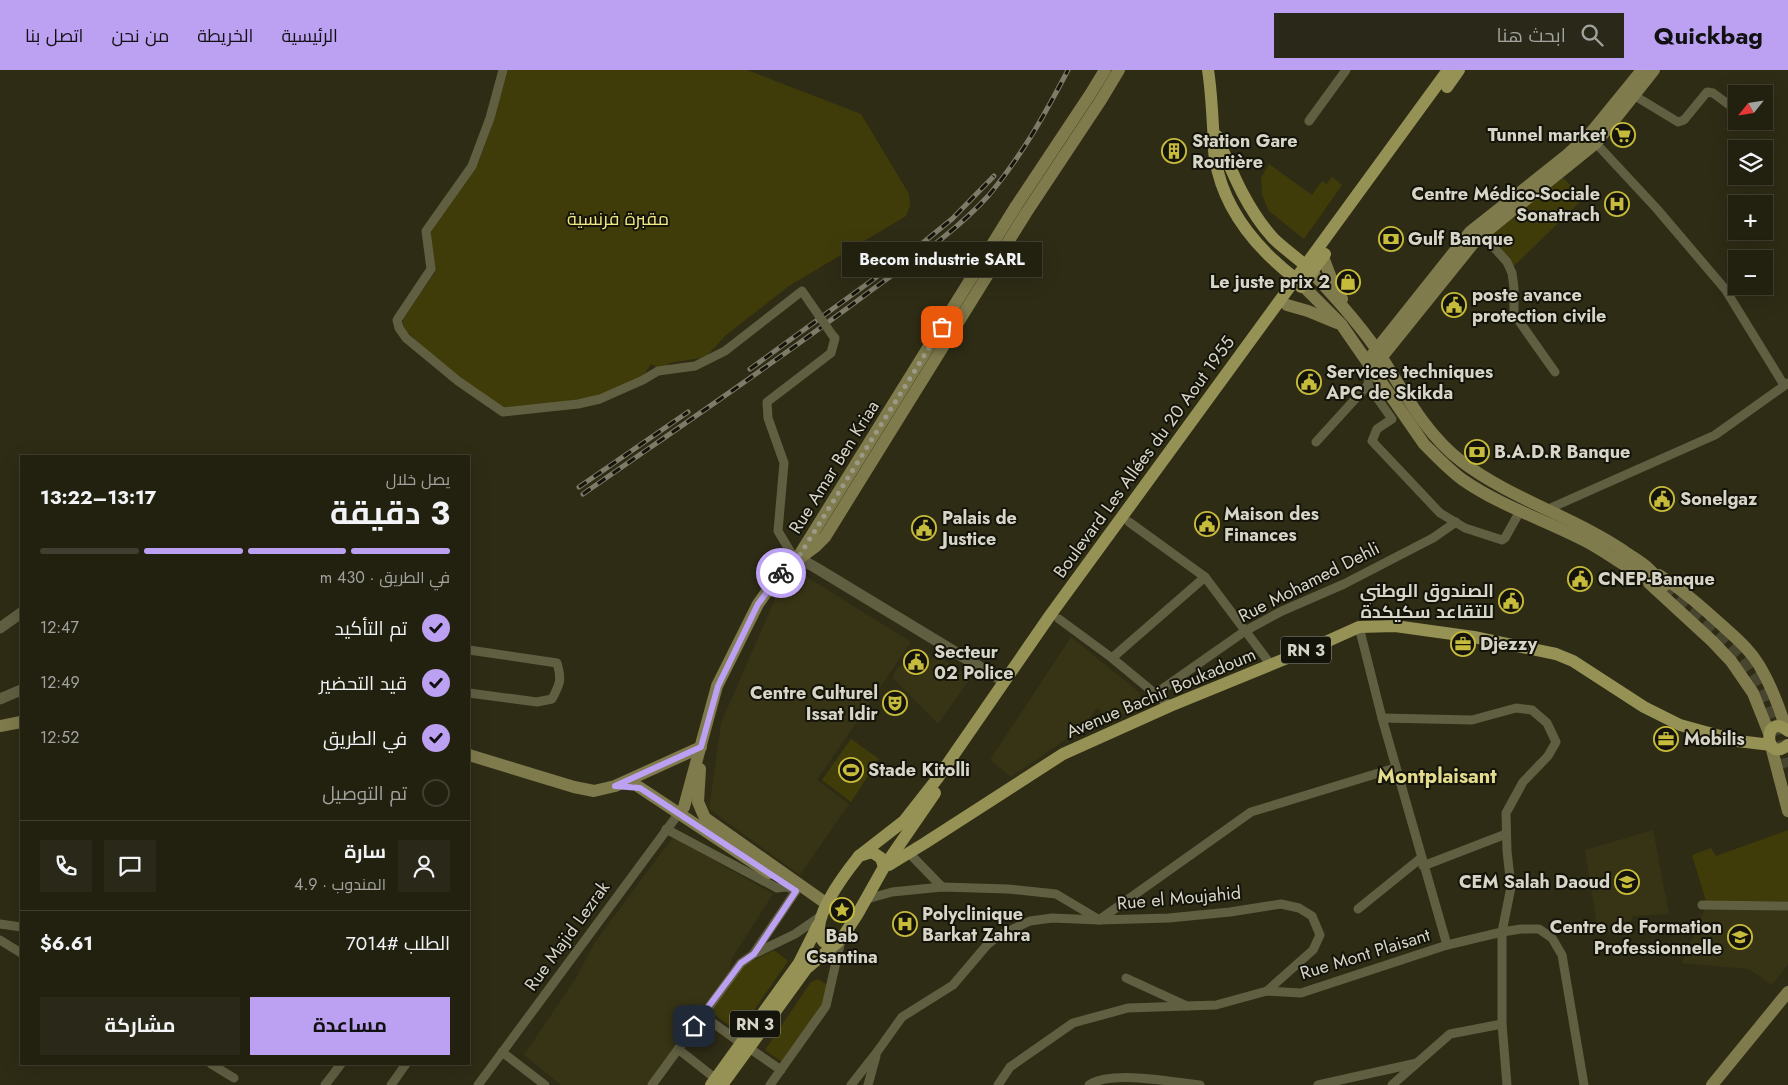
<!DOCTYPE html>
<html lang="ar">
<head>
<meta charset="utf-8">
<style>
	:root { --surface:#222110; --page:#2a2919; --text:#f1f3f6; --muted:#a2a39f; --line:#3f3e30; --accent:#bca0f2 }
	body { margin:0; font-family:Jost,Cairo,sans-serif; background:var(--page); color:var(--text); direction:rtl; height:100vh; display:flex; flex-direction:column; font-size:19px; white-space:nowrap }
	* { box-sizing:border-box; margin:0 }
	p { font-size:16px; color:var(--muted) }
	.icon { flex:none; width:28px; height:28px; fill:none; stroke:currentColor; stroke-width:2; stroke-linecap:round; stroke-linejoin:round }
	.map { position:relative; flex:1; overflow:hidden; direction:ltr }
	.details { position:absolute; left:20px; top:385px; width:450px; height:610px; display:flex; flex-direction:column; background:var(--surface); border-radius:0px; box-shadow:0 5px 20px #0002,0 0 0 1px var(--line); direction:rtl }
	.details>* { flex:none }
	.needle { width:32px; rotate:240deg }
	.controls { position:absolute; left:1728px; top:15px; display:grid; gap:10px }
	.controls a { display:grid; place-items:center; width:45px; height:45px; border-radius:0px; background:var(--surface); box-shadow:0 5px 20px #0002,0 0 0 1px var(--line); font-size:25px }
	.pin { position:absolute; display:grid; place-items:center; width:42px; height:42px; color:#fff; margin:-21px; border-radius:10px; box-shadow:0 2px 8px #0006 }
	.courier { position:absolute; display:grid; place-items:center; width:50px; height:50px; margin:-25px; border:4px solid #bca0f2; border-radius:50%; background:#fff; color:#222; box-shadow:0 1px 6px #0007 }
	.bubble { position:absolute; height:35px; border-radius:0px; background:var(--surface); box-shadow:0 5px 20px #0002,0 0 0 1px var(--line); font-size:16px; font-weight:700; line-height:35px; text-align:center; direction:rtl }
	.head em { font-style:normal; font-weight:700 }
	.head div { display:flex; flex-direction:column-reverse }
	.head { display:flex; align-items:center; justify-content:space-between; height:85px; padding:0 20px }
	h1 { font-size:32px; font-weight:700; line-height:38px }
	.bar { display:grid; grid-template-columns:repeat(4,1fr); gap:8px 5px; align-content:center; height:60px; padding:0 20px }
	.bar i { height:6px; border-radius:4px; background:var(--line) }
	.bar .current { background:var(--accent) }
	.bar p { grid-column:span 4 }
	.line { display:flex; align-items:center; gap:12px; padding:0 20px; border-top:1px solid var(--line) }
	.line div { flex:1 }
	.round { display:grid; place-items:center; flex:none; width:52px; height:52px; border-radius:0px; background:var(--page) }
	ol { padding:0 20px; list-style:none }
	li { display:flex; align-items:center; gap:15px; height:55px }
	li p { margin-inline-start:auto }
	li .icon { padding:5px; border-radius:50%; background:var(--accent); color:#111; stroke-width:4 }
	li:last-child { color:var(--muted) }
	li i { width:28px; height:28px; border:2px solid var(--line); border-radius:50% }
	.action { display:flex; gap:10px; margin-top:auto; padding:10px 20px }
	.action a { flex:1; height:58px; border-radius:0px; background:var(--accent); color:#111; font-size:20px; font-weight:700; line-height:58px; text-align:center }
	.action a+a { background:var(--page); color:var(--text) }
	header { display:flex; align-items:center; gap:30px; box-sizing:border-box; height:70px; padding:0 25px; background:var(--accent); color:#111 }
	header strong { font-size:24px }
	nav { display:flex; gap:28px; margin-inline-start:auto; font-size:18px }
	.search { width:350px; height:45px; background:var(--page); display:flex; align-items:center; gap:12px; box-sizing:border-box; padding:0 18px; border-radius:0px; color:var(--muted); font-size:19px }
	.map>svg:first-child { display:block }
</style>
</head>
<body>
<header>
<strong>Quickbag</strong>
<div class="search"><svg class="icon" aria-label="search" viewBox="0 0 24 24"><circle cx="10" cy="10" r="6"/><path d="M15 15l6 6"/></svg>ابحث هنا</div>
<nav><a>الرئيسية</a><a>الخريطة</a><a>من نحن</a><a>اتصل بنا</a></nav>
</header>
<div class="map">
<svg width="1788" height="1015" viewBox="0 0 1788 1015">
	<rect width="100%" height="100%" fill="#2e2c15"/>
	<g fill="#373415">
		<path d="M807 507 911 572 817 710 849 734 800 805 709 739 721 653 783 511Z"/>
		<path d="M1071 567 1140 623V636L1112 651 1097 638 1081 659 1011 707 990 690Z"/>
		<path d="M935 584 971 607 938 654 892 607 900 595 916 608 925 598Z"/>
		<path d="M1653 760 1669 844 1633 846 1625 862 1598 863 1585 780Z"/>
		<path d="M673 767 773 824 732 888 729 902 648 1015H561L524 985 576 908 595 872Z"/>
		<path d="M1705 839 1788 841V894L1772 915 1749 899 1682 893Z"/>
	</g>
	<g fill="#403c0a">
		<path d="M508 0H747L861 44 909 124 910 135 906 146 789 216 725 266 706 287 669 293 665 297 658 298 651 294 642 308 597 327 505 339 448 300 403 258V249L435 202 430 163 479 91 490 61Z"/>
		<path d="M1269 94 1312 125 1322 111 1327 114 1332 107 1342 115 1304 169 1269 141 1262 125 1261 108Z"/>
		<path d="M1563 108 1584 128 1514 196 1488 166Z"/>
		<path d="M851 669 879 689 851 732 822 710Z"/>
		<path d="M1788 760V831H1706L1692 785 1711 778 1716 786Z"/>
		<path d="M774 880 788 891 739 962 709 941 743 896Z"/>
		<path d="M818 909 827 915 824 934 782 992 765 980 811 912Z"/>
	</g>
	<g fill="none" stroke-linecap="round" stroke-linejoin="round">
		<path stroke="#474530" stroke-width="12" stroke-dasharray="12 6" stroke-linecap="butt" d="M1664 516C1696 544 1732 571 1755 607 1773 635 1780 666 1788 697"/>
		<g stroke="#615f42" stroke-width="9">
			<path d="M503 0 490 48 472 96 426 161 431 199 397 250 399 258 406 268 458 311 503 342 578 334 600 329 643 310 658 301 695 296 725 281 802 221 811 234"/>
			<path d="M1635 26 1678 52 1684 50 1707 22 1713 23 1736 40"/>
			<path d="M1309 51 1346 0"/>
			<path d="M1592 69 1657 139 1725 219 1784 315"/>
			<path d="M1482 164 1507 192 1512 203 1514 218V244L1555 302"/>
			<path d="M1370 296 1368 315 1392 349 1377 359 1372 371 1440 443 1465 458 1502 470 1505 468 1520 441"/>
			<path d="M1316 372 1368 315"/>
			<path d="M1546 440 1715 365 1788 313"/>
			<path d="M1129 452 1205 507 1271 595"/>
			<path d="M796 491 778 461 784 393 768 348 767 332 831 283 835 268 833 266"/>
			<path d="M1059 549 1112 588 1170 636"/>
			<path d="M1359 557 1382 648 1447 875"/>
			<path d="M469 580 557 593C562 610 560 614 552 629L537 632 469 623"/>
			<path d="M1112 588 1205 507"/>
			<path d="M1155 624 1245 561 1282 541 1344 514 1433 468 1456 452"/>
			<path d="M1382 648 1472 650 1516 638 1532 640 1547 653 1556 672 1548 686 1523 712 1506 743 1507 781 1511 817 1502 862V954L1507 1015"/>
			<path d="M666 759 777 818 785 817 791 818"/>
			<path d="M909 783 942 817"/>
			<path d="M1423 796 1506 764"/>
			<path d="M867 829 892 822 942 817 1008 819 1056 824 1098 849"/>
			<path d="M1702 835 1788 836"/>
			<path d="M1358 839 1421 788"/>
			<path d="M1099 850 1251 742 1395 698"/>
			<path d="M0 854 21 857"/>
			<path d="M0 870 21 883"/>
			<path d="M754 883 796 821"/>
			<path d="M1126 908 1187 936"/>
			<path d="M702 945 741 973"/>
			<path d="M749 978 781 1000"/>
			<path d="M678 979 716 1009"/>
			<path d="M502 982 545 1015"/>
			<path d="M211 994 234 1008"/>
			<path d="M325 1015 341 994"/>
			<path d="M391 1015 406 994"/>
			<path d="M478 1015 682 739"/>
			<path d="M652 1015 741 893 754 884 795 864 821 846"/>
			<path d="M770 1015 826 936 841 870"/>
			<path d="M851 1015 877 982 902 947 953 915 987 875 998 866 1030 851 1052 848 1099 850 1169 848 1230 842 1281 834 1299 838 1312 846 1320 865 1313 880 1267 921"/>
			<path d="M868 1015 876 986"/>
			<path d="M998 1015 1010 997 1073 953 1128 938 1216 935 1267 921 1301 923 1447 875 1502 862 1521 859H1539L1552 868 1562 885 1584 1015"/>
			<path d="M1089 1015C1111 1000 1173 1012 1200 1015"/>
			<path d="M1318 1015 1417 993"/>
			<path d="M1392 1015 1450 964 1502 954"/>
		</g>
		<g stroke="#615f42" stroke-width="11">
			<path d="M796 491H804L818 499 1003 611"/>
			<path d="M0 558 21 543"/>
			<path d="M0 629 21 620"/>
		</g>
		<g stroke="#7f7b4d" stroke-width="12">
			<path d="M1323 187 1334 216 1342 229"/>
			<path d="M1306 196C1331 223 1356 250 1377 280 1403 319 1423 362 1461 391 1511 429 1572 446 1624 481 1632 487 1642 492 1649 499 1654 504 1659 510 1664 516"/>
			<path d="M1296 209 1341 254 1424 374C1436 386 1449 400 1463 410 1502 437 1548 451 1589 473 1614 487 1635 504 1661 515"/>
			<path d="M1287 235 1308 241 1337 253"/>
			<path d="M1372 285 1470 162 1567 85 1589 65 1642 0"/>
			<path d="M1377 293 1476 170 1596 73 1654 0"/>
			<path d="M800 484 1016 136 1091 23 1105 0"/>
			<path d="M1659 505C1683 520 1704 539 1725 558 1737 569 1750 580 1759 595 1771 615 1779 636 1786 659"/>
			<path d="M1649 513 1712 571 1731 591 1753 623 1769 663"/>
			<path d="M0 656 21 652"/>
			<path d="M1771 676 1788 741"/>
			<path d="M469 685 574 717 594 721 615 716 701 677"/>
			<path d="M700 699 698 732 705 748 827 834"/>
			<path d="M684 737 717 616 758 534 775 510 785 499 815 477 825 467 1026 143 1101 30 1119 0"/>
			<path d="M1712 1015 1788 922"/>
		</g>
		<g stroke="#969155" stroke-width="12">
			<path d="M1208 0C1211 19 1212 38 1213 57 1214 67 1213 78 1215 88 1223 139 1257 179 1296 209"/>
			<path d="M1447 17 1459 0"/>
			<path d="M1217 66C1232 102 1246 138 1273 168 1283 178 1295 186 1306 196"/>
			<path d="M1301 217 1325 184"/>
			<path d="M1788 661C1763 640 1763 695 1788 675"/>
			<path d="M872 782 881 788 884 797 857 845 842 868 832 875 827 874C801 859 847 801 859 786Z"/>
			<path d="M859 786 904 751 937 709 1051 544 1448 0"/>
			<path d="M889 795 925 773 1063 684 1170 636 1319 575 1359 557 1395 556 1474 567 1556 584 1573 591 1644 637 1680 655 1738 671 1771 675"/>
			<path d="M884 797 935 723"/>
			<path d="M711 1015 799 893 818 855"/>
			<path d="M722 1015 806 899 838 872"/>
		</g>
		<defs>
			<g id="rail">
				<path d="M914 180 952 149 994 106"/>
				<path d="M750 299 900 190"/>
				<path d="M579 417 688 342"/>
				<path d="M583 424C678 358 773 294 865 225 907 194 954 164 989 125 1021 87 1045 44 1068 0"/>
			</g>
		</defs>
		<use href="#rail" stroke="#7e7c69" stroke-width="5"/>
		<use href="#rail" stroke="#15140a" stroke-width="3" stroke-dasharray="9" stroke-linecap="butt"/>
		<path stroke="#615f42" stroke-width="9" d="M811 234 833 266"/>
		<path stroke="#7f7b4d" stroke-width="12" d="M639 717 769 803"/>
	</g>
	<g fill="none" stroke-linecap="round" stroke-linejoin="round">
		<path stroke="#9b9a89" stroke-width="5" stroke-dasharray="0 9" d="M781 503 796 491 942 257"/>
		<path stroke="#bca0f2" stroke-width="6" d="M694 956 741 893 754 884 796 821 640 718 615 716 701 677 718 616 758 534 781 503"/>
	</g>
	<defs>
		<symbol id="supermarket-ring" viewBox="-11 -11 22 22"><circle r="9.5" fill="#15140a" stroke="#c7bb3b" stroke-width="1.5"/><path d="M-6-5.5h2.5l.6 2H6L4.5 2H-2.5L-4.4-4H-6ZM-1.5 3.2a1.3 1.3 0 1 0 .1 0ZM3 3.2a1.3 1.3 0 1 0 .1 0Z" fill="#c7bb3b"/></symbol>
		<symbol id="building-ring" viewBox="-11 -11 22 22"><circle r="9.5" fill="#15140a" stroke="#c7bb3b" stroke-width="1.5"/><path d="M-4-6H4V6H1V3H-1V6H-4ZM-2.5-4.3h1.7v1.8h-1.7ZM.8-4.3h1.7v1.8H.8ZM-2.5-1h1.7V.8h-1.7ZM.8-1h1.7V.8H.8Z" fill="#c7bb3b"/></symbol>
		<symbol id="hospital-ring" viewBox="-11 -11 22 22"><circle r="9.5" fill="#15140a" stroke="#c7bb3b" stroke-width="1.5"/><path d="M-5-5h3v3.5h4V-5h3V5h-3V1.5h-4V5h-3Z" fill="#c7bb3b"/></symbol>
		<symbol id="bank-ring" viewBox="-11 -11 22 22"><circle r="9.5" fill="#15140a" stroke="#c7bb3b" stroke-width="1.5"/><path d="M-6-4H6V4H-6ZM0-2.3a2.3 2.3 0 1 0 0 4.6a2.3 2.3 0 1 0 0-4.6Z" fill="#c7bb3b"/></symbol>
		<symbol id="shop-ring" viewBox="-11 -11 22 22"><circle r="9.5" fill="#15140a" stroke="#c7bb3b" stroke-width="1.5"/><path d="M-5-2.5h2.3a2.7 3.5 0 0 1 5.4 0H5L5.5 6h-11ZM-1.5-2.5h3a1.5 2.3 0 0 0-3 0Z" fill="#c7bb3b"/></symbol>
		<symbol id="civic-ring" viewBox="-11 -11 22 22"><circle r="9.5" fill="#15140a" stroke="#c7bb3b" stroke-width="1.5"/><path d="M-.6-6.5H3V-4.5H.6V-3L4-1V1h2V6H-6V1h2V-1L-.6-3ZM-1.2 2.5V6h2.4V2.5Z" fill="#c7bb3b"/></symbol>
		<symbol id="office-ring" viewBox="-11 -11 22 22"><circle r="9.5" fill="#15140a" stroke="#c7bb3b" stroke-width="1.5"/><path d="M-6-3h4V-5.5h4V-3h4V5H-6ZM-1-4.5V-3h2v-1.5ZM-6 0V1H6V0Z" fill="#c7bb3b"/></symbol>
		<symbol id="theatre-ring" viewBox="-11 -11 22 22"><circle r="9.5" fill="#15140a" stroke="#c7bb3b" stroke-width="1.5"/><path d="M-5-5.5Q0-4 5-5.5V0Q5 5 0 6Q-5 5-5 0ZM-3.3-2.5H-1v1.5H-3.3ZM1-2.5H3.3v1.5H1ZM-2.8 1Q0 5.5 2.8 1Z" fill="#c7bb3b"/></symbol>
		<symbol id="stadium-ring" viewBox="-11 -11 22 22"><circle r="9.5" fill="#15140a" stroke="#c7bb3b" stroke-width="1.5"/><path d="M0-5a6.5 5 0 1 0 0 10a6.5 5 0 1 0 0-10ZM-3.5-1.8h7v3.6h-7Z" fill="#c7bb3b"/></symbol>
		<symbol id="school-ring" viewBox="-11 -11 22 22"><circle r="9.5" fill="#15140a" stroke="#c7bb3b" stroke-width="1.5"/><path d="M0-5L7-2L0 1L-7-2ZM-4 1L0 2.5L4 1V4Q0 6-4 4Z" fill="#c7bb3b"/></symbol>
		<symbol id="sight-ring" viewBox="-11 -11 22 22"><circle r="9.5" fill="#15140a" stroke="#c7bb3b" stroke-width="1.5"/><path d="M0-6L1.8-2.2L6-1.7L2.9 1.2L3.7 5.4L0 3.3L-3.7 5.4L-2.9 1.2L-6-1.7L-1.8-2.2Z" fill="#c7bb3b"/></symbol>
		<symbol id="university-ring" viewBox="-11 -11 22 22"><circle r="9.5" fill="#15140a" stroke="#c7bb3b" stroke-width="1.5"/><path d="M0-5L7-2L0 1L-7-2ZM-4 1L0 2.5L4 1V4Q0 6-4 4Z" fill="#c7bb3b"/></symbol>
	</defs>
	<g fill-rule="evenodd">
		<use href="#supermarket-ring" x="1609" y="51" width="28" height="28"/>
		<use href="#building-ring" x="1160" y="67" width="28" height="28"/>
		<use href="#hospital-ring" x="1603" y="120" width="28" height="28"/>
		<use href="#bank-ring" x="1377" y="155" width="28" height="28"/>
		<use href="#shop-ring" x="1334" y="198" width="28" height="28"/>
		<use href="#civic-ring" x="1440" y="221" width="28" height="28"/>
		<use href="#civic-ring" x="1295" y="298" width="28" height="28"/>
		<use href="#bank-ring" x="1463" y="368" width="28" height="28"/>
		<use href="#civic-ring" x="1648" y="415" width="28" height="28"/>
		<use href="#civic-ring" x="1193" y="440" width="28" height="28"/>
		<use href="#civic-ring" x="910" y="444" width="28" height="28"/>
		<use href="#civic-ring" x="1566" y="495" width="28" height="28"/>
		<use href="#civic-ring" x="1497" y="517" width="28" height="28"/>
		<use href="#office-ring" x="1449" y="560" width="28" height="28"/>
		<use href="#civic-ring" x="902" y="578" width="28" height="28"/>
		<use href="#theatre-ring" x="881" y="619" width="28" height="28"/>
		<use href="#office-ring" x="1652" y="655" width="28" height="28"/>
		<use href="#stadium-ring" x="837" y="686" width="28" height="28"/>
		<use href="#school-ring" x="1613" y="798" width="28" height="28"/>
		<use href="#sight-ring" x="828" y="826" width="28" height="28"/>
		<use href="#hospital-ring" x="891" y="840" width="28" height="28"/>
		<use href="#university-ring" x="1726" y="853" width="28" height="28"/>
	</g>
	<g text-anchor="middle" stroke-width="4" stroke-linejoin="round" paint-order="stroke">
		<g fill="#15140a" stroke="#9c9b8e" stroke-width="1">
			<rect x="1281" y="566.5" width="50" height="27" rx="4"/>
			<rect x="730" y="940.5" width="50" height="27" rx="4"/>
		</g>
		<g font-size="16" font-weight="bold" fill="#d6d5c7">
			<text x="1306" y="586">RN 3</text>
			<text x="755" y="960">RN 3</text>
		</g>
		<g font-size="18" font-weight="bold" fill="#d6d5c7" stroke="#15140a" text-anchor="start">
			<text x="1606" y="71" text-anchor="end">Tunnel market</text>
			<text x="1192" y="77">Station Gare<tspan x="1192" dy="21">Routière</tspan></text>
			<text x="1600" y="130" text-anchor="end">Centre Médico-Sociale<tspan x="1600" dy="21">Sonatrach</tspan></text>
			<text x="1408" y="175">Gulf Banque</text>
			<text x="1330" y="218" text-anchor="end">Le juste prix 2</text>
			<text x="1472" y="231">poste avance<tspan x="1472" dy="21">protection civile</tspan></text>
			<text x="1326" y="308">Services techniques<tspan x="1326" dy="21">APC de Skikda</tspan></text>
			<text x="1494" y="388">B.A.D.R Banque</text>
			<text x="1680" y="435">Sonelgaz</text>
			<text x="1224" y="450">Maison des<tspan x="1224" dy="21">Finances</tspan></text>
			<text x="942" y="454">Palais de<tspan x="942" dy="21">Justice</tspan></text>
			<text x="1598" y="515">CNEP-Banque</text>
			<text x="1494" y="527" text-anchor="end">الصندوق الوطني<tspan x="1494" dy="21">للتقاعد سكيكدة</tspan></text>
			<text x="1480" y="580">Djezzy</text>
			<text x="934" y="588">Secteur<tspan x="934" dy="21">02 Police</tspan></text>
			<text x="878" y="629" text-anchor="end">Centre Culturel<tspan x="878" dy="21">Issat Idir</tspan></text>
			<text x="1684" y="675">Mobilis</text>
			<text x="868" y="706">Stade Kitolli</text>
			<text x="1610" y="818" text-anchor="end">CEM Salah Daoud</text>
			<text x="922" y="850">Polyclinique<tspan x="922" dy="21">Barkat Zahra</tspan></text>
			<text x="1722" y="863" text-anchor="end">Centre de Formation<tspan x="1722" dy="21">Professionnelle</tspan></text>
			<text x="842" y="872" text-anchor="middle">Bab<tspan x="842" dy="21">Csantina</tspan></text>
		</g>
		<g font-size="18" fill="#f1e882" stroke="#15140a">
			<text x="618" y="155">مقبرة فرنسية</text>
		</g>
		<g font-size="18" fill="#d6d5c7" stroke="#15140a">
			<text transform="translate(1144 387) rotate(-54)" y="6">Boulevard Les Allées du 20 Aout 1955</text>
			<text transform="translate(834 397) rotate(-58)" y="6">Rue Amar Ben Kriaa</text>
			<text transform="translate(1309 512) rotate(-27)" y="6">Rue Mohamed Dehli</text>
			<text transform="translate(1161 623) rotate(-23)" y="6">Avenue Bachir Boukadoum</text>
			<text transform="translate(1179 828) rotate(-5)" y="6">Rue el Moujahid</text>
			<text transform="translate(567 866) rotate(-54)" y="6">Rue Majid Lezrak</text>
			<text transform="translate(1365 884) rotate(-17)" y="6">Rue Mont Plaisant</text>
		</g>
		<g font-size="20" font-weight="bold" fill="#e3dc8d" stroke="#15140a">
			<text x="1437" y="713">Montplaisant</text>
		</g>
	</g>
</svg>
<div class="controls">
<a><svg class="needle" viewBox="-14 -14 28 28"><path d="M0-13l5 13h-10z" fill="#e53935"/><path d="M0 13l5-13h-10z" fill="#a2a39f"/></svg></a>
<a><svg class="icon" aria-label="layers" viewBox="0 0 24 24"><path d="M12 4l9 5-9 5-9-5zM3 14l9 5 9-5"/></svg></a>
<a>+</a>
<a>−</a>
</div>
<div class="pin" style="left:942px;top:257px;background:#ea580c"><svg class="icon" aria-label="bag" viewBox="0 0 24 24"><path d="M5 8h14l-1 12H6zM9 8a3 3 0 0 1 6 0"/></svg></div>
<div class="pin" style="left:694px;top:956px;background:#1f2937"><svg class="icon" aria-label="home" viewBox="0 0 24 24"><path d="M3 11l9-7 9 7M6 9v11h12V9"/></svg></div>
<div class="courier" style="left:781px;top:503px"><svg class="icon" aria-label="bike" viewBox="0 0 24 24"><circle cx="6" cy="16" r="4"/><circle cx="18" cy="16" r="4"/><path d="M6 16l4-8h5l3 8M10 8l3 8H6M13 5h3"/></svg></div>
<div class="bubble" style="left:842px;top:172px;width:200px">Becom industrie SARL</div>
<section class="details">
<div class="head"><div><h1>3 دقيقة</h1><p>يصل خلال</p></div><em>13:17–13:22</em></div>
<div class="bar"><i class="current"></i><i class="current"></i><i class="current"></i><i></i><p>في الطريق · 430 m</p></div>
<ol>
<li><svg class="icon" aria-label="check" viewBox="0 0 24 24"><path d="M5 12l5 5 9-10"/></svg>تم التأكيد<p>12:47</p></li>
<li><svg class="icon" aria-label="check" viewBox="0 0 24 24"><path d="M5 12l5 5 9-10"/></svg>قيد التحضير<p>12:49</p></li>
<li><svg class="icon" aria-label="check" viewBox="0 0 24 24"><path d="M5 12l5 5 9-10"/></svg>في الطريق<p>12:52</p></li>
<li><i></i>تم التوصيل</li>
</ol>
<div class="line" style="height:90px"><a class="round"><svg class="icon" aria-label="person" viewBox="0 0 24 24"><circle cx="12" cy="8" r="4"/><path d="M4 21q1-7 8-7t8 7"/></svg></a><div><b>سارة</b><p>المندوب · 4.9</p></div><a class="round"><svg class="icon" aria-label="chat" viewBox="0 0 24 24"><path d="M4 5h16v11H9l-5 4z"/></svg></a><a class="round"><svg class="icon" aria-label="phone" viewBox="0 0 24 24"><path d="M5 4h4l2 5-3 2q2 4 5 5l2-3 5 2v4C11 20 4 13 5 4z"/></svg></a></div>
<div class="line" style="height:65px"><div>الطلب #7014</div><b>$6.61</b></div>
<div class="action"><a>مساعدة</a><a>مشاركة</a></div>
</section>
</div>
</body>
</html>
